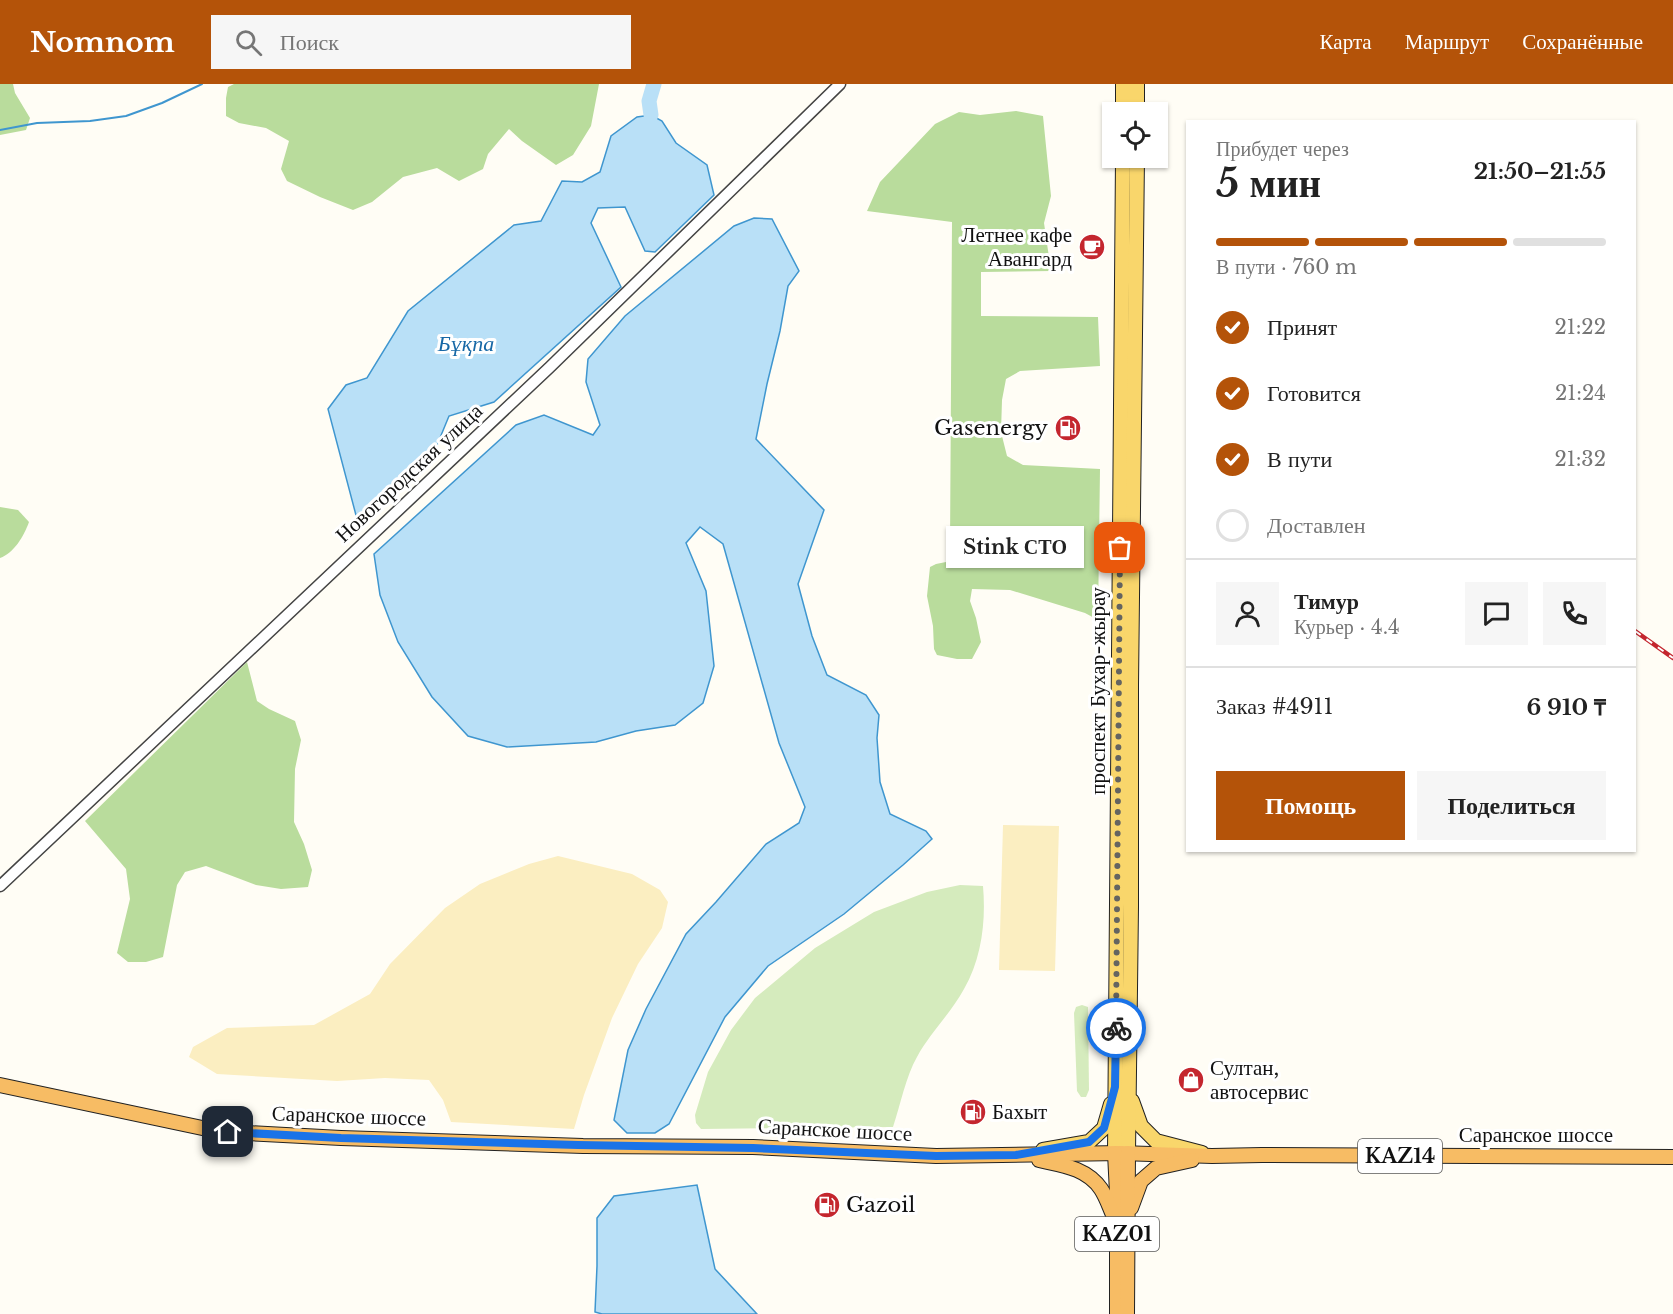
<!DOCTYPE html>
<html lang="ru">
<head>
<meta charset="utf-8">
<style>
	:root { --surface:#fff; --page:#f6f6f6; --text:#222; --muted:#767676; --line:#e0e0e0; --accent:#b45309 }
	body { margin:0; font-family:"Libre Baskerville",serif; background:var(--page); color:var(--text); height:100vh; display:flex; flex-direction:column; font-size:22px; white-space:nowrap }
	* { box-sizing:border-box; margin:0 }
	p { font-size:20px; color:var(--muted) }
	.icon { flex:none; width:33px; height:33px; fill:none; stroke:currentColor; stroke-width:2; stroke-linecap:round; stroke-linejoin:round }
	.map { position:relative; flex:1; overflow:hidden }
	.panel { position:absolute; left:1186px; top:36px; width:450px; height:732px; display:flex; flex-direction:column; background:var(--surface); border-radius:0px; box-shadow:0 2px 4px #0004 }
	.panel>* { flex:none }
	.fabs { position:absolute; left:1102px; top:18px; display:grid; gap:12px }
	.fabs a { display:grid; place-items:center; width:66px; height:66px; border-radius:0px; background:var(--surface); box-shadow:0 2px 4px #0004; font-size:30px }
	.pin { position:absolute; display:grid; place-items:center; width:51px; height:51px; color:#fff; margin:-26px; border-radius:12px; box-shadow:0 3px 9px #0006 }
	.courier { position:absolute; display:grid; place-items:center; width:60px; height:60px; margin:-30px; border:4px solid #1a73e8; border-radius:50%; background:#fff; color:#222; box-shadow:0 2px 8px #0007 }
	.bubble { position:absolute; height:42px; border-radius:0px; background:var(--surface); box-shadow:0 2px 4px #0004; font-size:20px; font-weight:700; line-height:42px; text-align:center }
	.overview em { font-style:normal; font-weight:700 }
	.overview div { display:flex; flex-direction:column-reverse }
	.overview { display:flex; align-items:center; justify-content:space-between; height:102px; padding:0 30px }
	h1 { font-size:39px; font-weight:700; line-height:45px }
	.bar { display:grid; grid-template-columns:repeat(4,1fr); gap:9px 6px; align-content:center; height:72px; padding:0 30px }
	.bar i { height:8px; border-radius:4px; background:var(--line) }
	.bar .active { background:var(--accent) }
	.bar p { grid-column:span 4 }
	.line { display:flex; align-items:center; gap:15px; padding:0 30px; border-top:2px solid var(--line) }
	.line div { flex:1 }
	.round { display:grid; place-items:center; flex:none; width:63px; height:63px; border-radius:0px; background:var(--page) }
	ol { padding:0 30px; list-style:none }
	li { display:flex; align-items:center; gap:18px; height:66px }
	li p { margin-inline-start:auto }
	li .icon { padding:6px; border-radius:50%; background:var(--accent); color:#fff; stroke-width:4 }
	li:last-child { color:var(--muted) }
	li i { width:33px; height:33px; border:3px solid var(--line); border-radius:50% }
	.action { display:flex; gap:12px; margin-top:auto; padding:12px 30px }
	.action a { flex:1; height:69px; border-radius:0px; background:var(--accent); color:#fff; font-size:24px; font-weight:700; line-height:69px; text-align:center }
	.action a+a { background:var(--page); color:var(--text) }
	header { display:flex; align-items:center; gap:36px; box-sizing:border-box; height:84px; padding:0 30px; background:var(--accent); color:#fff }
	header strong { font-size:28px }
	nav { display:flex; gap:33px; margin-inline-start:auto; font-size:21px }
	.search { width:420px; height:54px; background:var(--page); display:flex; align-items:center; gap:15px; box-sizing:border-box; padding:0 21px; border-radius:0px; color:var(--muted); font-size:22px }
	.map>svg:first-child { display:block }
</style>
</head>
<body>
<header>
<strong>Nomnom</strong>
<div class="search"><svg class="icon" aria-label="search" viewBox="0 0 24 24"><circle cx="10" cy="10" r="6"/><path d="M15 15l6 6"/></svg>Поиск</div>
<nav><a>Карта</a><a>Маршрут</a><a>Сохранённые</a></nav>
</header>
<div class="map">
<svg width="1673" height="1230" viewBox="0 0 1673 1230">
	<rect width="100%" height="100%" fill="#fffdf5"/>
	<g fill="#d5ebbd">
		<path d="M960 801 983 802C986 836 982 874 964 905 951 929 930 949 917 973 906 992 900 1022 893 1043L701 1045 696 1039 695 1031 708 988 731 946 755 914 815 864 874 828 927 808Z"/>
		<path d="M1082 921 1088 923 1089 1006 1086 1013H1081L1077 1007 1074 929 1076 923Z"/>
	</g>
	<g fill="#b9dc9c">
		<path d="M0 0H13L15 9 30 34 26 46 0 51Z"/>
		<path d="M234 0H599L591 42 573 71 556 81 522 57 509 45 488 70 483 85 459 97 437 84 403 93 372 118 353 126 320 113 287 97 281 85 289 57 266 44 239 39 226 32V14L228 3Z"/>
		<path d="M1016 27 1043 32 1051 112 1044 139 1051 187 981 188V232L1098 233 1100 282 1020 287 1006 295 1002 316 1001 348 1007 372 1023 381 1100 385 1098 536 1085 529 1010 506 972 505 970 517 976 534 981 558 972 575H957L937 571 934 565 933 542 927 512 930 483 936 480 946 478 950 463 952 138 867 127 880 98 935 40 959 28 980 31Z"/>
		<path d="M0 423 18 426 29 438C24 452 14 469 0 474Z"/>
		<path d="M247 578 257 617 269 625 295 637 301 656 295 685 294 738 304 760 312 786 308 803 281 805 256 801 206 782 185 788 177 801 163 873 146 878H128L117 869 130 815 126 785 85 737Z"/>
	</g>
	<g fill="#fbeec1">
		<path d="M1003 741 1059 742 1055 887 999 886Z"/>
		<path d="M558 772 632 790 660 806 668 818 662 844 638 880 612 934 584 1011 574 1045 451 1038 443 1016 429 996 385 994 337 997 217 990 189 973 193 963 227 944 314 941 370 910 390 880 445 824 480 800 529 780Z"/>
	</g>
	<g fill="#b9e0f7" stroke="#3f96cf" stroke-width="1.5">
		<path d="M651 31 662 37 676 59 707 81 714 111 655 168 645 167 625 123 598 124 591 139 621 203 494 318 449 332 435 366 425 369 408 394 373 426 357 435 328 325 346 301 367 294 408 227 514 141 541 137 562 97 582 98 600 88 611 52 637 33Z"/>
		<path d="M754 134 772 135 799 187 788 202 780 247 767 300 756 355 824 426 798 500 812 552 827 591 866 611 879 631 877 654 880 698 890 730 926 747 932 755 903 781 844 830 768 882 725 933 669 1040 655 1049H627L614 1036 628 966 646 925 686 850 716 818 766 760 799 739 805 723 779 659 723 460 700 443 686 459 706 507 714 582 703 619 675 641 636 647 596 658 507 663 468 652 432 613 398 558 380 511 374 470 516 341 544 331 593 351 600 341 586 298 588 275 625 232 734 142Z"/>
		<path d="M697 1101 715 1185 757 1230H602L595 1228 597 1182V1134L614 1112Z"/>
	</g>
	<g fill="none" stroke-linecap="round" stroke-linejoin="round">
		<path stroke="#3f96cf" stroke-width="2" d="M0 46 37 39 90 37 126 32 162 19 202 0"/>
		<path stroke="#b9e0f7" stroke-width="15" d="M651 31 649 17 654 0"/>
		<defs>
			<path id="tertiary" d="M0 802 550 283 840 0"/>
			<g id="primary">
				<path d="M1123 28V0"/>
				<path d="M1137 28V0"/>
				<path d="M1132 1017 1141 1042 1156 1057 1202 1069"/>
				<path d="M1043 1066 1089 1058 1104 1044 1111 1020"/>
				<path d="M1115 1069 1123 74"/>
				<path d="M1128 1069 1131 823V601L1137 74"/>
			</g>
			<g id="trunk">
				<path d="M0 1001 207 1045 228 1048 341 1054 583 1062 753 1063 936 1072 1120 1069 1212 1072 1262 1071 1673 1073"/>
				<path d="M1115 1069 1117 1109V1230"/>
				<path d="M1039 1076C1062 1081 1087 1084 1101 1105 1107 1114 1110 1125 1115 1135"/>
				<path d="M1131 1124 1141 1097 1156 1084 1192 1076"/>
				<path d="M1127 1230 1128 1069"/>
			</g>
		</defs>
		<use href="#tertiary" stroke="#444" stroke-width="13"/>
		<use href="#primary" stroke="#222" stroke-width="16"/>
		<use href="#trunk" stroke="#222" stroke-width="16"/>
		<use href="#tertiary" stroke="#fff" stroke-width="10"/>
		<use href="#primary" stroke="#f9d66b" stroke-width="14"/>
		<use href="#trunk" stroke="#f7bc64" stroke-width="14"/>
		<defs>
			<path id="rail" d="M1635 547 1673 574"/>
		</defs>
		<use href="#rail" stroke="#c4262e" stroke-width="4.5"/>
		<use href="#rail" stroke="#fff" stroke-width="2" stroke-dasharray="7" stroke-linecap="butt"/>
	</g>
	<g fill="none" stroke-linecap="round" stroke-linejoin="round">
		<path stroke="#646461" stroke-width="6" stroke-dasharray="0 10.8" d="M1116 944 1120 464"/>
		<path stroke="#1a73e8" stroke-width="8" d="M228 1048 341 1054 578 1061 753 1064 936 1072 1016 1071 1089 1058 1104 1044 1115 1003 1116 944"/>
	</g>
	<defs>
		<symbol id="cafe-disc" viewBox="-11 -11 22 22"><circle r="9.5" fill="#c4262e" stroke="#fff"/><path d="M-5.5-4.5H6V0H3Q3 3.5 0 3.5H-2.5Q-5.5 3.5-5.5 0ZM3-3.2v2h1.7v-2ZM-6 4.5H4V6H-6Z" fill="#fff"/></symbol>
		<symbol id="fuel-disc" viewBox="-11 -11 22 22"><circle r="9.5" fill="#c4262e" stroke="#fff"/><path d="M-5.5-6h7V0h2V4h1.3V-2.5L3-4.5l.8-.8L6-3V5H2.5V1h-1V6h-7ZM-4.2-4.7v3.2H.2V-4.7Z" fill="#fff"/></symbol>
		<symbol id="shop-disc" viewBox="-11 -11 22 22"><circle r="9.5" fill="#c4262e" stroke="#fff"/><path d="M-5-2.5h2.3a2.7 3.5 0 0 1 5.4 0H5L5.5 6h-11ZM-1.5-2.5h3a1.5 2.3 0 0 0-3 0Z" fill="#fff"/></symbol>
	</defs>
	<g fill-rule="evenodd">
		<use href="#cafe-disc" x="1077" y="148" width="30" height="30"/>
		<use href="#fuel-disc" x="1053" y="329" width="30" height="30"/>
		<use href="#shop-disc" x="1176" y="981" width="30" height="30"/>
		<use href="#fuel-disc" x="958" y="1013" width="30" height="30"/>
		<use href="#fuel-disc" x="812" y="1106" width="30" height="30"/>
	</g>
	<g text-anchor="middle" stroke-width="6" stroke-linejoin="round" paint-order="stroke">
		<g fill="#fff" stroke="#585858" stroke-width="1.5">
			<rect x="1358" y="1055" width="84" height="34" rx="4.5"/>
			<rect x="1075" y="1133" width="84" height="34" rx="4.5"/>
		</g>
		<g font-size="20" font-weight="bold" fill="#111">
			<text x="1400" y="1079">KAZ14</text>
			<text x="1117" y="1157">KАZ01</text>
		</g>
		<g font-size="21" fill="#111" stroke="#fff" text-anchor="start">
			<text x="1072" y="158" text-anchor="end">Летнее кафе<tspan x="1072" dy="24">Авангард</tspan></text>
			<text x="1048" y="351" text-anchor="end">Gasenergy</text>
			<text x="1210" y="991">Султан,<tspan x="1210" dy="24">автосервис</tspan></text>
			<text x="992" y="1035">Бахыт</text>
			<text x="846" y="1128">Gazoil</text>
		</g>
		<g font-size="21" fill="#111" stroke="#fff">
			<text transform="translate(409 389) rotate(-43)" y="7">Новогородская улица</text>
			<text transform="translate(1098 607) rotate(-90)" y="7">проспект Бухар-жырау</text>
			<text transform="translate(349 1032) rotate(2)" y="7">Саранское шоссе</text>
			<text transform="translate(835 1046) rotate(3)" y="7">Саранское шоссе</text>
			<text x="1536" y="1058">Саранское шоссе</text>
		</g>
		<g font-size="22" font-style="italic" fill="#1768a6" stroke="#fff">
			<text x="466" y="267">Бұқпа</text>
		</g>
	</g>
</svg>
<div class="fabs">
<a><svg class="icon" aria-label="locate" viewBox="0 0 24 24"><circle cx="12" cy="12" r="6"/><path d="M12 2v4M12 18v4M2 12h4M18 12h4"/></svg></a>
</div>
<div class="pin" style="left:1120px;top:464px;background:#ea580c"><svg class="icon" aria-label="bag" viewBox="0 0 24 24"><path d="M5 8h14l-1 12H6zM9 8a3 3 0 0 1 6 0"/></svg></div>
<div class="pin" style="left:228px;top:1048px;background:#1f2937"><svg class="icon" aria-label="home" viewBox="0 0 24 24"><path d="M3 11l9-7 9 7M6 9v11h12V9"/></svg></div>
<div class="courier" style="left:1116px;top:944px"><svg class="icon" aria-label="bike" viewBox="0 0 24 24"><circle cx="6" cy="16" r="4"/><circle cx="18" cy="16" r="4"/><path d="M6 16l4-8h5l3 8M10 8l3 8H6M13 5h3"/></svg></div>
<div class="bubble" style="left:946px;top:442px;width:138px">Stink СТО</div>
<section class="panel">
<div class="overview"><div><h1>5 мин</h1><p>Прибудет через</p></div><em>21:50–21:55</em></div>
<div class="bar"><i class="active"></i><i class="active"></i><i class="active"></i><i></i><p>В пути · 760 m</p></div>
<ol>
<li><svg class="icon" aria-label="check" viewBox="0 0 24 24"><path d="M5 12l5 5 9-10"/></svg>Принят<p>21:22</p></li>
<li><svg class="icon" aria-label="check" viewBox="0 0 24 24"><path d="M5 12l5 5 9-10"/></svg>Готовится<p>21:24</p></li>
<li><svg class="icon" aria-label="check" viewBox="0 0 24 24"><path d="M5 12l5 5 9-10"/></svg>В пути<p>21:32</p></li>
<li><i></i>Доставлен</li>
</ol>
<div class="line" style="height:108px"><a class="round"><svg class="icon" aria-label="person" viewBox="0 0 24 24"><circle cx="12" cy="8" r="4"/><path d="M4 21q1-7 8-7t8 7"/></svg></a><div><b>Тимур</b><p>Курьер · 4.4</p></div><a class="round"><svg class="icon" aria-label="chat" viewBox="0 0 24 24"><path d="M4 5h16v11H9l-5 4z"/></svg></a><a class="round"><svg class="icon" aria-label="phone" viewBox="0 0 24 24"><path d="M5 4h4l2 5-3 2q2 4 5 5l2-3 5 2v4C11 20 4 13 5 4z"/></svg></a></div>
<div class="line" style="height:78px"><div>Заказ #4911</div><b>6 910 ₸</b></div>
<div class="action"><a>Помощь</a><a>Поделиться</a></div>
</section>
</div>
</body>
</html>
